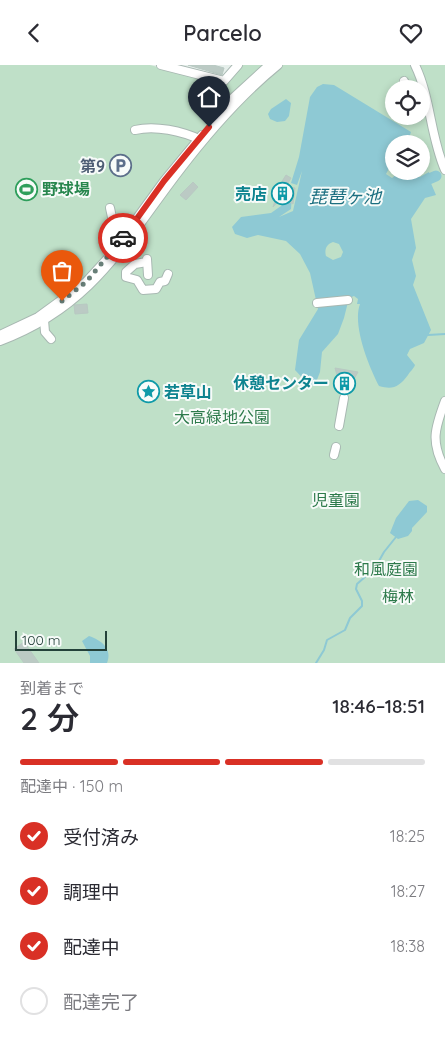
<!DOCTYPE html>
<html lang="ja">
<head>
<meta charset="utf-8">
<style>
	:root { --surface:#fff; --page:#f2f2f3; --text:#2b2b33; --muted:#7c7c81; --line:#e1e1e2; --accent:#d93025 }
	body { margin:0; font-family:Quicksand,"Noto Sans JP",sans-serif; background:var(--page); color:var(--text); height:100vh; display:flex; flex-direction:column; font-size:19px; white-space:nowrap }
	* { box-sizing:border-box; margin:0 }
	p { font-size:16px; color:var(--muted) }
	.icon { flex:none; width:28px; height:28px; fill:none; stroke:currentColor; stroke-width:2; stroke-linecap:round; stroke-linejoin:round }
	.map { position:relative; height:598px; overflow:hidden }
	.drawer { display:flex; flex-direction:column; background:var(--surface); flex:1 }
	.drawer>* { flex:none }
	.tools { position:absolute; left:385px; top:15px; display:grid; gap:10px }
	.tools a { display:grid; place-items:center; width:45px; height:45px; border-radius:50%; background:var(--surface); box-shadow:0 2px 8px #0003; font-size:25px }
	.scale { position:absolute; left:15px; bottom:12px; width:92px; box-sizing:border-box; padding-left:5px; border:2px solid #24423a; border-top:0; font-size:14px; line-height:18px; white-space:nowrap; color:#24423a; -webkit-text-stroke:4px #f7fbf9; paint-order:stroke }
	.pin { position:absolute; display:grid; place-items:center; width:42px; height:42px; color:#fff; margin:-51px -21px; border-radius:50% 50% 50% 0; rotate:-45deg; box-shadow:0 0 5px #0007 }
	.pin .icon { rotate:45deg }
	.courier { position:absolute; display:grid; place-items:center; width:50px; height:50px; margin:-25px; border:4px solid #d93025; border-radius:50%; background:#fff; color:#222; box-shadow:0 1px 6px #0007 }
	.overview em { font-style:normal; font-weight:600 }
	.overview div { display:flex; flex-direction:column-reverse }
	.overview { display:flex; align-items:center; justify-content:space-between; height:85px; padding:0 20px }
	h1 { font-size:32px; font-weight:600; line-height:38px }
	.bar { display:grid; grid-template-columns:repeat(4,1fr); gap:8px 5px; align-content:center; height:60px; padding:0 20px }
	.bar i { height:6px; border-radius:4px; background:var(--line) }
	.bar .current { background:var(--accent) }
	.bar p { grid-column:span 4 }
	ol { padding:0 20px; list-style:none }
	li { display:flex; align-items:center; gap:15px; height:55px }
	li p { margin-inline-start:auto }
	li .icon { padding:5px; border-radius:50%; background:var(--accent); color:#fff; stroke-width:4 }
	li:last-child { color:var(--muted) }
	li i { width:28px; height:28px; border:2px solid var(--line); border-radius:50% }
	header { display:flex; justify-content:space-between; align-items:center; height:65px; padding:0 20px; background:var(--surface); font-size:22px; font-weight:600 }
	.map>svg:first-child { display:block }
</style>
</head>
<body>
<header><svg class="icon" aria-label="back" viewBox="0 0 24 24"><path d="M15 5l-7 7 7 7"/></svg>Parcelo<svg class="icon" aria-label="heart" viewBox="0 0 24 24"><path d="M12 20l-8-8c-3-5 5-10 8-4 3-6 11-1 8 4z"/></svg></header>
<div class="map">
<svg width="445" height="598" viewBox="0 0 445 598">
	<rect width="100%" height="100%" fill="#e6efeb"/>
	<path fill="#bfe0c8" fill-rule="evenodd" d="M0 0H150L224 19 242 0H445V598H0ZM394 24H421V51H394ZM394 79H421V106H394Z"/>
	<g fill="#8ec9d4" fill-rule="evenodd">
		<path d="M323 19 334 20 411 67 407 79H394V94L386 109 392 113 397 109 420 112 429 107 430 116 436 130 425 133 411 154 416 183 412 195 416 211 413 220 431 265 424 278 410 284 407 290 415 300C413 305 410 306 408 310 399 322 393 325 379 321 369 302 352 260 360 239H357L358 234 354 231 349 233 344 253 338 269 322 287 320 307 315 320 310 321 295 305 299 275 318 244 310 208 300 189 286 176 258 170 247 173 235 169 232 162 241 152 271 148 281 141 288 130 292 131 291 144 279 152 293 146 302 106 297 120 291 118 299 92 310 32 317 22ZM333 177 339 179 343 187 341 192 333 195 326 191C324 184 327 179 333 177Z"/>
		<path d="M286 34 291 38 289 51 285 56 277 57 270 54 268 49 271 44Z"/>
		<path d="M418 435 427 441V447L412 463V466L408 471 398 474 390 468 396 453 409 436Z"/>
		<path d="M89 571C101 575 113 584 107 598H90V591L82 576Z"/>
	</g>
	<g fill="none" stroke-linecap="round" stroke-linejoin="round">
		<g stroke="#8ec9d4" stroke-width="2">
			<path d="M428 270 445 269"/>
			<path d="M316 598 324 585 327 575 345 565 350 553 362 541V536L356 524 357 519 375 503 384 487 396 472"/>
		</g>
		<path stroke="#8ec9d4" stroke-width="11" d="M429 114 436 111"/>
	</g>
	<g fill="#bbcac4" stroke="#b8c9c2">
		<path d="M188 0H213L224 3 222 10Z"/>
		<path d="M286 110 291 113 288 118 290 120 289 122 295 123 293 139 282 132 273 142 281 118Z"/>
		<path d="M193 117 198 122 186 135 180 130Z"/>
		<path d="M87 239 88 248 75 249 74 240Z"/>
		<path d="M335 303 358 307 346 328H342Z"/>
		<path d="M24 577 39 598H24L14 584Z"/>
	</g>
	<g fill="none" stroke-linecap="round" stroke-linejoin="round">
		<defs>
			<g id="minor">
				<path d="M161 0 224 16 238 0"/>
				<path d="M415 0C431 33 430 71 445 105"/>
				<path d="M404 16 408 24"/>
				<path d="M418 51V52"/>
				<path d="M215 56 233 33 269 0"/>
				<path d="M135 65C155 60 182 66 201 75"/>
				<path d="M110 143 118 180"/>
				<path d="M147 194 148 210"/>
				<path d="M147 197 135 199 126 207V212L137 215 143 225 156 224 160 217 165 216 168 209"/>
				<path d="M317 238 348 235"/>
				<path d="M44 255 45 267 51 274"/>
				<path d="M0 270 38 252 86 217 108 193 164 116 202 70"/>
				<path d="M0 276C93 241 123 179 179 106 208 68 241 30 278 0"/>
				<path d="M445 336C435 363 430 377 445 404"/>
				<path d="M339 361 344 333"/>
				<path d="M334 390 336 382"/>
			</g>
		</defs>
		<use href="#minor" stroke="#a8b8b2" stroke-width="10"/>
		<use href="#minor" stroke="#fff" stroke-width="8"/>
	</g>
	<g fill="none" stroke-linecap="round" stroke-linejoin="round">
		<path stroke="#687f78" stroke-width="5" stroke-dasharray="0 9" d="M62 236 86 217 123 173"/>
		<path stroke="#d93025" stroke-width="6" d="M123 173 164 116 209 62"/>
	</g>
	<defs>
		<symbol id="parking-ring" viewBox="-11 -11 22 22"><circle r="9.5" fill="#f7fbf9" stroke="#5c6f8a" stroke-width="1.5"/><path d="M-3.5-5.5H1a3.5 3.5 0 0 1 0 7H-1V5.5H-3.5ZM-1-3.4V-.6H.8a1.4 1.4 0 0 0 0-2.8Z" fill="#5c6f8a"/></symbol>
		<symbol id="stadium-ring" viewBox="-11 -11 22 22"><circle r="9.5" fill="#f7fbf9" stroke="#2e9e5b" stroke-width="1.5"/><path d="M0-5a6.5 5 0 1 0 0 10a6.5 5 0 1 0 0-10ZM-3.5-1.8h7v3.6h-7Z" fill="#2e9e5b"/></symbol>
		<symbol id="building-ring" viewBox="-11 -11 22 22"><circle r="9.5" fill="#f7fbf9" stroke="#0f9aa8" stroke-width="1.5"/><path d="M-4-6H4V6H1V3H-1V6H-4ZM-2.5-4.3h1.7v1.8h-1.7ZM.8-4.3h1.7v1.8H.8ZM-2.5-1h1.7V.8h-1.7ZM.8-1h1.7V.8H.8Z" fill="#0f9aa8"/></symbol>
		<symbol id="sight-ring" viewBox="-11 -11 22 22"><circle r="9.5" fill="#f7fbf9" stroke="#0f9aa8" stroke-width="1.5"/><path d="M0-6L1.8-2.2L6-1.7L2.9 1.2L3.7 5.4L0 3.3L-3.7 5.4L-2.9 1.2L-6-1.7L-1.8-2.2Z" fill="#0f9aa8"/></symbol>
	</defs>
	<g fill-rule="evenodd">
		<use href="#parking-ring" x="108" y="88" width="25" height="25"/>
		<use href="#stadium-ring" x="14" y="112" width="25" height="25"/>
		<use href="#building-ring" x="270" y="116" width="25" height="25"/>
		<use href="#building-ring" x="332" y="306" width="25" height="25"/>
		<use href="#sight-ring" x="136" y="314" width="25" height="25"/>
	</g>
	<g text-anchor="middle" stroke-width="4" stroke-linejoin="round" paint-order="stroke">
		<g font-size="16" font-weight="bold" fill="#4e5e75" stroke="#f7fbf9" text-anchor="end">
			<text x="105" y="107">第9</text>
		</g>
		<g font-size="16" font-weight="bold" fill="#27864d" stroke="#f7fbf9" text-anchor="start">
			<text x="42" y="130">野球場</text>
		</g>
		<g font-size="16" font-weight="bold" fill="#0d838f" stroke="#f7fbf9" text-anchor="end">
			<text x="267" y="135">売店</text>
			<text x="329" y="324">休憩センター</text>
			<text x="164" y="333" text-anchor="start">若草山</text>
		</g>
		<g font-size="16" fill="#2d7a4b" stroke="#f7fbf9">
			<text x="222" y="358">大高緑地公園</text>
			<text x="336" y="441">児童園</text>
			<text x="386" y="510">和風庭園</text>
			<text x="398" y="537">梅林</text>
		</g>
		<g font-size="18" font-style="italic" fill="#1c6f80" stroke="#f7fbf9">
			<text x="345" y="138">琵琶ヶ池</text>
		</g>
	</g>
</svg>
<div class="tools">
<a><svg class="icon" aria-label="locate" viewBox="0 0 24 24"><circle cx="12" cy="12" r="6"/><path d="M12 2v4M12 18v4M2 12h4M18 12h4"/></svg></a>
<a><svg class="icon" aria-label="layers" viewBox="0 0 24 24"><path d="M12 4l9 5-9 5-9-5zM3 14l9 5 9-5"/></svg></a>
</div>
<div class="scale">100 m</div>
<div class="pin" style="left:62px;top:236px;background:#ea580c"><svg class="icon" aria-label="bag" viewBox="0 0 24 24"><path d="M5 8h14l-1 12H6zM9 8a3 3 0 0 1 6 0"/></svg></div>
<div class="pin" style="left:209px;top:62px;background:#1f2937"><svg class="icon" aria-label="home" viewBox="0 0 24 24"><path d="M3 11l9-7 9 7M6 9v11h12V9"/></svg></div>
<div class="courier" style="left:123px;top:173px"><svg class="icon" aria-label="car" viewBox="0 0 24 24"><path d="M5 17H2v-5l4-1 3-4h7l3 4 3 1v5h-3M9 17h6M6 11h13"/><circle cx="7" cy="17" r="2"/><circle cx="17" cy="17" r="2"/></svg></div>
</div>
<section class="drawer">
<div class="overview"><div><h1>2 分</h1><p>到着まで</p></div><em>18:46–18:51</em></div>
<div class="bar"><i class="current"></i><i class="current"></i><i class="current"></i><i></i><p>配達中 · 150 m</p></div>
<ol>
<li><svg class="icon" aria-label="check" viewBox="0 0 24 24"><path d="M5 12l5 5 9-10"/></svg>受付済み<p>18:25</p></li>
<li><svg class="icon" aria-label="check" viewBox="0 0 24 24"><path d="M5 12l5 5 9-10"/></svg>調理中<p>18:27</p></li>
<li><svg class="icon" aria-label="check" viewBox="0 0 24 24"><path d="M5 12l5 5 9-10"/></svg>配達中<p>18:38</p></li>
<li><i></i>配達完了</li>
</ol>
</section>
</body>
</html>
